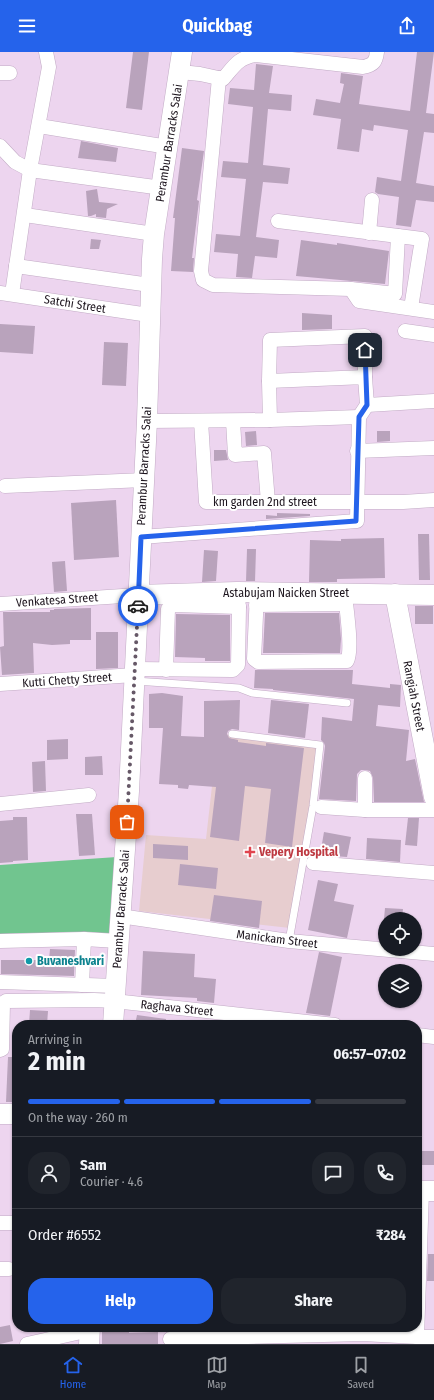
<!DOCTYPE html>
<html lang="en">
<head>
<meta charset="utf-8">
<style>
	:root { --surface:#171b24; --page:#20242c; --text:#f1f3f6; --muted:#9ea1a6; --line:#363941; --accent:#2563eb }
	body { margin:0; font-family:"Fira Sans Condensed",sans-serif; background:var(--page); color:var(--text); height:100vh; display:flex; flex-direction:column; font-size:15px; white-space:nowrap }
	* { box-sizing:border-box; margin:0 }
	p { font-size:13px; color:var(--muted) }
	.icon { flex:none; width:22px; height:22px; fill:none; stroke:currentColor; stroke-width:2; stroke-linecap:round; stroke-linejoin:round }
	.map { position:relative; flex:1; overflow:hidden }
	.drawer { position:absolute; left:12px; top:968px; width:410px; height:312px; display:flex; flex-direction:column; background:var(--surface); border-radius:16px; box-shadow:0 1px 3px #0004 }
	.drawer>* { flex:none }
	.tools { position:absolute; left:378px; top:860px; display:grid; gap:8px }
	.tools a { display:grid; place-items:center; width:44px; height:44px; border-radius:50%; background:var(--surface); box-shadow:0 1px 3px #0004; font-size:20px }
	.pin { position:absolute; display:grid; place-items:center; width:34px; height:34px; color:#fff; margin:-17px; border-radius:8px; box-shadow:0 2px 6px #0006 }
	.courier { position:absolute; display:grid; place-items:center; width:40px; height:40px; margin:-20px; border:3px solid #2563eb; border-radius:50%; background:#fff; color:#222; box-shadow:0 1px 5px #0007 }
	.overview em { font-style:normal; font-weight:700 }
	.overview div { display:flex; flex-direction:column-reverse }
	.overview { display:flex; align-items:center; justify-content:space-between; height:68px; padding:0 16px }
	h1 { font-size:26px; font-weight:700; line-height:30px }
	.bar { display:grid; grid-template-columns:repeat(4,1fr); gap:6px 4px; align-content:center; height:48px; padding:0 16px }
	.bar i { height:5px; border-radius:3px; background:var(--line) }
	.bar .current { background:var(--accent) }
	.bar p { grid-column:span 4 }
	.line { display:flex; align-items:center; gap:10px; padding:0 16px; border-top:1px solid var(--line) }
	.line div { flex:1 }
	.round { display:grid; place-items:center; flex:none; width:42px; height:42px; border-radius:16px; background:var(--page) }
	.cta { display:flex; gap:8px; margin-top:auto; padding:8px 16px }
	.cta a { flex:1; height:46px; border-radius:16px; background:var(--accent); color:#fff; font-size:16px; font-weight:700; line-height:46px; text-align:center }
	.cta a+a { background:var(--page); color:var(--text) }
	header { display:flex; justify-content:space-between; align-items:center; height:52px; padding:0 16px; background:var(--accent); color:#fff; font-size:18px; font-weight:700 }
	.menu { display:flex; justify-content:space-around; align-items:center; height:56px; border-top:1px solid var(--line); background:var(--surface); font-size:11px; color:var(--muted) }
	.menu a { display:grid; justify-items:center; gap:2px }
	.menu .current { color:var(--accent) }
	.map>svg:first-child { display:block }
</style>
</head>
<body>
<header><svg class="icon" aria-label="menu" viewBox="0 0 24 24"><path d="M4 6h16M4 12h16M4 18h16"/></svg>Quickbag<svg class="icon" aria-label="share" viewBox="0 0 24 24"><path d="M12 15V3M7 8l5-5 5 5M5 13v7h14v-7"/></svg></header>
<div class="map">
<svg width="434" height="1292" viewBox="0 0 434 1292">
	<rect width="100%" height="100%" fill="#edd5ef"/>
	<path fill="#e3c6e6" d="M174 1275H287V1279L174 1284Z"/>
	<path fill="#e7cdcf" d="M218 681 320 696 290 876 139 859 146 783 206 787Z"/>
	<path fill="#71c58f" d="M117 805 112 889H0V813Z"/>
	<g fill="#b9a3bc">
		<path d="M133 0H149L142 58 126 56Z"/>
		<path d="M417 0H434L426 61 434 62V81L424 80 416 131 434 134V150L416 148 411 175 396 173 399 145 378 142 375 140 377 125 401 129 408 78 374 73 373 79 362 77 359 100 337 97 341 67 313 63 316 47 340 51 344 32 340 31 341 21 363 24 359 52 410 59Z"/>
		<path d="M256 12 273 14 269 41 292 43 291 59 268 57 263 113 290 116 288 132 263 130 256 185 279 188 277 206 255 204 252 226 236 225 238 202 214 200 216 182 240 184 246 127 221 125 223 109 248 111 253 55 228 52 230 36 254 38Z"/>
		<path d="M81 89 118 96 116 110 78 106Z"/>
		<path d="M182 96 204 99 197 148 199 149 192 206H194L193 220 171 219 175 166H173Z"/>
		<path d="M97 137 99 150 118 152 107 157 106 166 96 165V162L91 164H88L86 139Z"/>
		<path d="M91 187 101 188 99 197H90Z"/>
		<path d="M301 188 337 193V191L389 199 385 232 296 224Z"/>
		<path d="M302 261 332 263V277L302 278Z"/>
		<path d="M0 272 35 274 33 302 0 300Z"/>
		<path d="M104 290 128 291 126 334 102 333Z"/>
		<path d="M256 379 257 393 246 394 245 380Z"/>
		<path d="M377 379H390V389L377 390Z"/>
		<path d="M214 398H226L228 408 214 409Z"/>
		<path d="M116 448 119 505 74 508 71 451Z"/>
		<path d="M277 461 310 462V464L266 467V463L277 464Z"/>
		<path d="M418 482H429L430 528H419Z"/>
		<path d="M384 486 385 526 337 527V530H309L310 488 341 489V487Z"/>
		<path d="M247 497H256L255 529H246Z"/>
		<path d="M204 498 218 499 216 529 202 530Z"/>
		<path d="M65 509 67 539 54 540 52 510Z"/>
		<rect x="415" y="554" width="18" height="18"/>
		<path d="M91 556V588H70V592L52 593 33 591 34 621 2 623 0 595 4 594 3 560H50V558H54V557Z"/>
		<path d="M265 561H339L341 587 340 601H263Z"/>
		<path d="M176 562 230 563V609H205V606L175 605Z"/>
		<path d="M96 580H118V616L96 617Z"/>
		<path d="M255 618H353L352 632 390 636V632L401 633 400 655 378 653 376 674 409 678 406 709 415 707 424 750H374L373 726 370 719 365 718H361L357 722 356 749 319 747 325 694 324 691 321 688 322 665 352 669 354 647 273 638V637L254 636Z"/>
		<path d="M162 641 183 644 181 684 204 685V649L240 648 239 678 232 677 228 679 227 682 229 686 238 688V690L266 694V691L304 696 292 795 265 791 271 737 245 734 239 789 210 785 216 735 189 733 188 737 178 736V733L159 732 163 676H149V642Z"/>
		<path d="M271 648 309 652 305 686 268 681Z"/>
		<path d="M68 687V707L47 708V688Z"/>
		<path d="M102 704 103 723H85V705Z"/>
		<path d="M45 709 46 739 33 740 32 710Z"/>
		<path d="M76 762H92L95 803 79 804Z"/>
		<path d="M13 765H27L28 808 13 809V810L0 811V769L13 768Z"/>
		<path d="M408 766H419L417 794 405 793Z"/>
		<path d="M324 780 351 785 347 805 320 803Z"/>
		<path d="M367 786 401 788 400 810 366 807Z"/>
		<path d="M153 792 188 794V808L153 806Z"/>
		<path d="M180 812 218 816 216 837 178 833Z"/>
		<path d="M318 828 338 832 334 849 354 853 347 886 308 878Z"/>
		<path d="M214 843 262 849 259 876 210 869Z"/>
		<path d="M385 856 403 857 402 867H384Z"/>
		<path d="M50 897 75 898 74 924 1 922V908H49Z"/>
		<path d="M143 899 195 902 194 925 216 927 214 951 197 949V946L141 943Z"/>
		<path d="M319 900 342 905 330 964 306 961Z"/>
		<path d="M30 958 48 959 47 973H29Z"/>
		<path d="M137 963 166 967V973H135Z"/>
		<path d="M8 1005H17V1050H6Z"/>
		<rect x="417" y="1099" width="17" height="14"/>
		<path d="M428 1202H434V1229H427Z"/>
		<path d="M10 1273 13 1289 0 1292V1275Z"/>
		<path d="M102 1275H129V1281L158 1280V1292H102Z"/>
	</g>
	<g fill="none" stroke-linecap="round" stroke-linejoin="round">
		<defs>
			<g id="lane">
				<path d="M135 629 239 636 252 641 347 651"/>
				<path d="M232 682 320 693 313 754 289 889"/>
			</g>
			<g id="street">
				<path d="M180 20 200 22 223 27C235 13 238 6 256 3L363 15C373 13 376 10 377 0"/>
				<path d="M0 21H10"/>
				<path d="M219 26 201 219 203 228 213 233 351 237 395 242 398 184"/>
				<path d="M39 74 168 95"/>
				<path d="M0 94 15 110 30 118 162 136"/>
				<path d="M25 163 154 182"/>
				<path d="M278 169 422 187 411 256"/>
				<path d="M369 181 372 148"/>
				<path d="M16 214 150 233"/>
				<path d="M351 237 359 249 434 260"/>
				<path d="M0 241 149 263"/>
				<path d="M12 242 30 118 49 15 46 0"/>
				<path d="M405 279 434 283"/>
				<path d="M269 329 270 288 365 284V325"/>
				<path d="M367 353 434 349"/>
				<path d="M270 368 269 329 365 325 367 353"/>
				<path d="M147 369 270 368 359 365"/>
				<path d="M201 369 206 450H403L434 448"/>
				<path d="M233 369 235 403 264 401 268 450"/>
				<path d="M357 399 434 396"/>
				<path d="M5 434 144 428"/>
				<path d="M141 485 357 469 359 365 367 353"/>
				<path d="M257 541 254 607 258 610 347 609C353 598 346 555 345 541"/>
				<path d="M0 552 138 543"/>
				<path d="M256 553 346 552"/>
				<path d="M135 617 233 618 238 613 239 555 237 540"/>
				<path d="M166 618 168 557 173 553 239 555"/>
				<path d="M0 632 134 623"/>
				<path d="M365 726V758"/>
				<path d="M0 752 89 743"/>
				<path d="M321 755 365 758H434"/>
				<path d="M313 811 434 821"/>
				<path d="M120 864 289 889 434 902"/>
				<path d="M0 889 84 887"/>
				<path d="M0 930 115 934"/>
				<path d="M82 933 84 887 118 889"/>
				<path d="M417 983 434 985"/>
				<path d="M0 998 2 997 3 951 6 949 94 948 114 949 335 973"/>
				<path d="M0 1171H17"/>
				<path d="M0 1217H9"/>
				<path d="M417 1285 422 1139"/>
				<path d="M170 1287 363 1282 417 1285H434"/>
				<path d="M27 1292 90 1278"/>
			</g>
			<g id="secondary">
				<path d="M395 542 434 745"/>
				<path d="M138 543 237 540 434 543"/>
				<path d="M113 973 129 739 147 369 152 207 154 182 182 0"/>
				<path d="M0 1062H17"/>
				<path d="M417 1139H434"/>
				<path d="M89 1292 90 1275"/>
			</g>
		</defs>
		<use href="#lane" stroke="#c2abc5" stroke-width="8"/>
		<use href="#street" stroke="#c2abc5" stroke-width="15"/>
		<use href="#secondary" stroke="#c2abc5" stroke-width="21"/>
		<use href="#lane" stroke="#fff" stroke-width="7"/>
		<use href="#street" stroke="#fff" stroke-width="14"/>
		<use href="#secondary" stroke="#fff" stroke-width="20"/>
	</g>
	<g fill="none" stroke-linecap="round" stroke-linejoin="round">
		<path stroke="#665867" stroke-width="4" stroke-dasharray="0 7.2" d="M127 770 138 554"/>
		<path stroke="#2563eb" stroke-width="5" d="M138 554 141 485 356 469 359 365 367 353 365 298"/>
	</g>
	<path fill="#e0444e" stroke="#fff" stroke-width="1.5" d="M248 794h4v4h4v4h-4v4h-4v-4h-4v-4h4z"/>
	<circle fill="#0f9aa8" stroke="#fff" stroke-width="1.5" cx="29" cy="909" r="4"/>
	<g text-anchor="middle" stroke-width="4" stroke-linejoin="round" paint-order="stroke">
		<g font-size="12" fill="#1d151e" stroke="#fff">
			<text transform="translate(169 91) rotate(-81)" y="4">Perambur Barracks Salai</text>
			<text transform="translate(75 252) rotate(9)" y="4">Satchi Street</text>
			<text transform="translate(144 414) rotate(-87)" y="4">Perambur Barracks Salai</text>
			<text x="265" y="454">km garden 2nd street</text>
			<text x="286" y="545">Astabujam Naicken Street</text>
			<text transform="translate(57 548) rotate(-4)" y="4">Venkatesa Street</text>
			<text transform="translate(67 628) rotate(-4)" y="4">Kutti Chetty Street</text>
			<text transform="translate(414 644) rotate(79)" y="4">Rangiah Street</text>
			<text transform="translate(121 857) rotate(-86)" y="4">Perambur Barracks Salai</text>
			<text transform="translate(277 887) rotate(7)" y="4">Manickam Street</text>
			<text transform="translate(177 956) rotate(6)" y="4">Raghava Street</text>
		</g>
		<g font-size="12" font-weight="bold" fill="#be3a42" stroke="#fff" text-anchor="start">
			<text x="259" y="804">Vepery Hospital</text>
		</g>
		<g font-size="12" font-weight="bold" fill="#0d838f" stroke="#fff" text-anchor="start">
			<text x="37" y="913">Buvaneshvari</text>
		</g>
	</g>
</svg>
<div class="tools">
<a><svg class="icon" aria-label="locate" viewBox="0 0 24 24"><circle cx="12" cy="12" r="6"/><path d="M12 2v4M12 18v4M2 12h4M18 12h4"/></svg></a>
<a><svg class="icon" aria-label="layers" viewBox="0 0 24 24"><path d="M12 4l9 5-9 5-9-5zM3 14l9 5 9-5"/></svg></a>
</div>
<div class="pin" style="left:127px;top:770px;background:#ea580c"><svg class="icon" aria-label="bag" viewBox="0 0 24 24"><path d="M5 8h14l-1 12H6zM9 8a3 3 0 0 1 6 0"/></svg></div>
<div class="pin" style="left:365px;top:298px;background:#1f2937"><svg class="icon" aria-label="home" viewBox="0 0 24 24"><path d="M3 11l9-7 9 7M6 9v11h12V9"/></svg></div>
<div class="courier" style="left:138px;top:554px"><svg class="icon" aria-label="car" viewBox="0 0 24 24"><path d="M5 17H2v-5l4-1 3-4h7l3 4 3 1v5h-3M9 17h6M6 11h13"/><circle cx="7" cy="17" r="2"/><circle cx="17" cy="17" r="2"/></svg></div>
<section class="drawer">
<div class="overview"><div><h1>2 min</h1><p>Arriving in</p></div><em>06:57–07:02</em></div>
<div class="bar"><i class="current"></i><i class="current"></i><i class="current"></i><i></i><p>On the way · 260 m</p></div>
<div class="line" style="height:72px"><a class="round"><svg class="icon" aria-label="person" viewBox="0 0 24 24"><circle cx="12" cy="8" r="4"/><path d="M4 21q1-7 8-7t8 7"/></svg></a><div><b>Sam</b><p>Courier · 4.6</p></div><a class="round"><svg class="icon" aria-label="chat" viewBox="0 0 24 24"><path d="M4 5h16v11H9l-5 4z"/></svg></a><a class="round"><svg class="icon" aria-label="phone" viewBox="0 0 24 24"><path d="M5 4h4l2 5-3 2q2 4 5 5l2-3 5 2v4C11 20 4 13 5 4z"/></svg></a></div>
<div class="line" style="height:52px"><div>Order #6552</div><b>₹284</b></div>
<div class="cta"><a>Help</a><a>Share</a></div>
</section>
</div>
<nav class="menu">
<a class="current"><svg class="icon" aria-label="home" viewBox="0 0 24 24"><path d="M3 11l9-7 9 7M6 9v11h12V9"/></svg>Home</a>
<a><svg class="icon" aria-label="map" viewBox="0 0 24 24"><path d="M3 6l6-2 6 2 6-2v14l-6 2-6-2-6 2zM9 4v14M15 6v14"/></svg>Map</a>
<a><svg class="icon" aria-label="saved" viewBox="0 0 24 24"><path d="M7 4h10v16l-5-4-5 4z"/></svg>Saved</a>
</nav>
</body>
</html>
